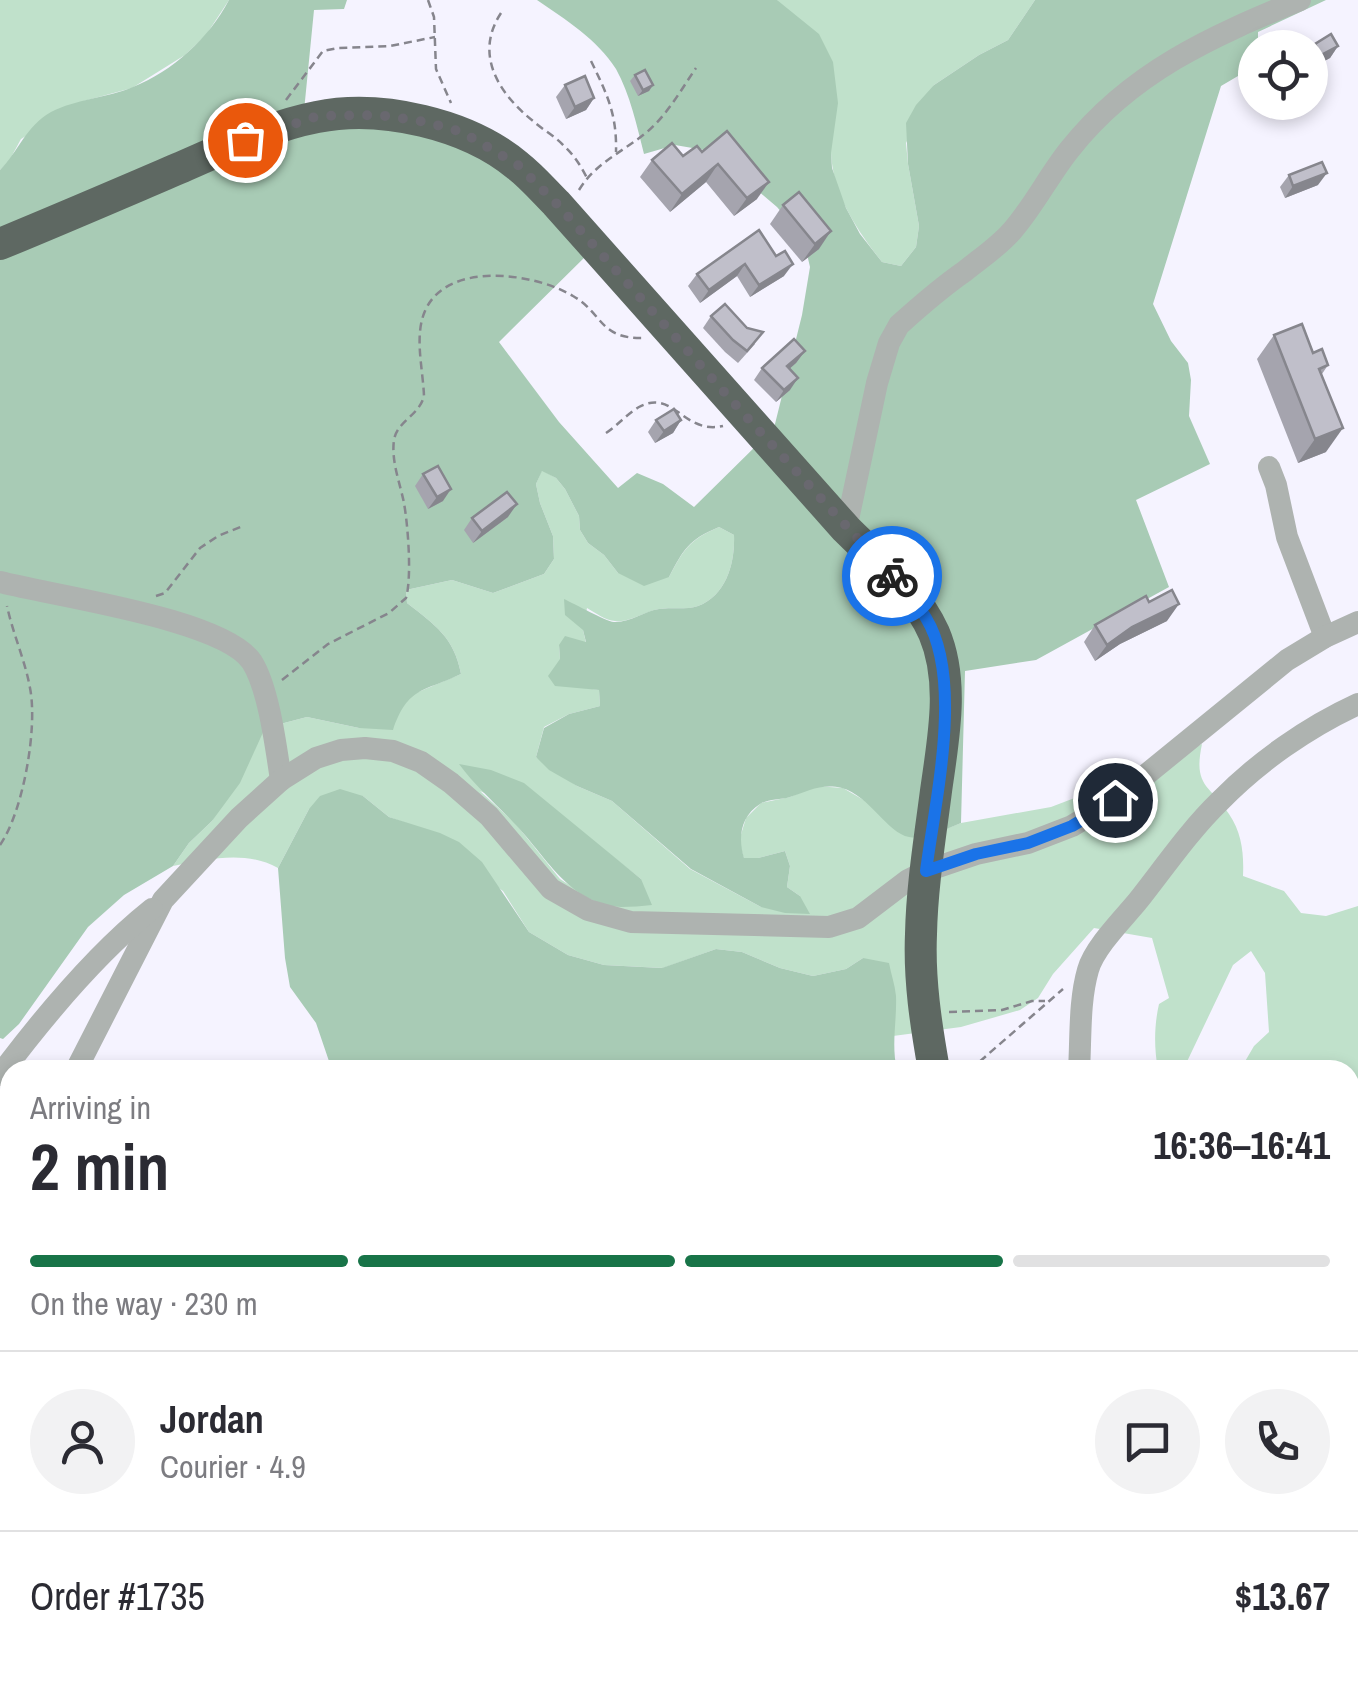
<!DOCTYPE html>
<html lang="en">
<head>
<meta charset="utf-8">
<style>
	:root { --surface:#fff; --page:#f2f2f3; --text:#2b2b33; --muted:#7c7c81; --line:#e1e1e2; --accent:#187448 }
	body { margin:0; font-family:"Archivo Narrow",sans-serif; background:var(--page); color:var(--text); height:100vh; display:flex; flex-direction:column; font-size:38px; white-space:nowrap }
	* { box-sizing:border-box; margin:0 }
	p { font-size:32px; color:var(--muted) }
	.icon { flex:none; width:55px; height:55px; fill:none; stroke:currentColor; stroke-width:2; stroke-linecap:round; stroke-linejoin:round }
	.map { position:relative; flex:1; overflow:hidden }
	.panel { position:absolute; left:0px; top:1060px; width:1360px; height:622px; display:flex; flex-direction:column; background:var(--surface); border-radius:30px 30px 0 0; box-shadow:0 5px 15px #0003 }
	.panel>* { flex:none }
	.controls { position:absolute; left:1238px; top:30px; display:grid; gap:20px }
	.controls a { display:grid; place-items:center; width:90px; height:90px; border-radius:50%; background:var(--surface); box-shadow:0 5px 15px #0003; font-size:50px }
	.pin { position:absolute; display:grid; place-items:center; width:85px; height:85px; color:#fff; margin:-42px; border:5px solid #fff; border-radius:50%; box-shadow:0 2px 10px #0007 }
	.courier { position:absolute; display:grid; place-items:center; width:100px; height:100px; margin:-50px; border:8px solid #1a73e8; border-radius:50%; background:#fff; color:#222; box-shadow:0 2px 12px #0007 }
	.headline em { font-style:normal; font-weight:800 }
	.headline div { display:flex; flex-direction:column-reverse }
	.headline { display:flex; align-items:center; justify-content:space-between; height:170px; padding:0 30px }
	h1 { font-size:65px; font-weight:800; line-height:75px }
	.bar { display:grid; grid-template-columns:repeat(4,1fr); gap:15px 10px; align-content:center; height:120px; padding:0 30px }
	.bar i { height:12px; border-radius:8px; background:var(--line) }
	.bar .on { background:var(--accent) }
	.bar p { grid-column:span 4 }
	.line { display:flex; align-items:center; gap:25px; padding:0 30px; border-top:2px solid var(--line) }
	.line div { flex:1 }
	.round { display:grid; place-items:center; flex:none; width:105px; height:105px; border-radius:52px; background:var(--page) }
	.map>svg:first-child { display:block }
</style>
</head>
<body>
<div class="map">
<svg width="1358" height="1681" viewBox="0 0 1358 1681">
	<rect width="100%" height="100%" fill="#f5f3ff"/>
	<g fill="#c0e1cb" fill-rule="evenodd">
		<path d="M0 0H229L206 35 185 55 132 88 84 101 21 139 9 161 0 170Z"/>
		<path d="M777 0H1035L1008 40 979 55 934 85 906 143 908 164 919 226 916 247 901 266 882 262C857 230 833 195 831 153Z"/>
		<path d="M542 470 556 478 565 489 579 516 580 530 588 543 604 555 618 573 669 577C684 549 689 540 719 527L734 535C735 562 727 595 698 606 686 610 672 607 659 609 645 611 630 623 615 621 606 621 594 612 587 608L583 630 586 643 559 645 560 659 579 687 599 690 600 706 569 714 544 727 536 757 577 786 612 801 690 869 761 907 800 896 787 887 790 866 785 851 758 858 744 859 739 841 746 818 761 803 790 797 816 786 843 788 867 802 880 814 928 836 961 823 1051 807 1106 786 1202 744C1193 787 1209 784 1229 814 1242 833 1244 854 1243 876L1284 891 1301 913 1326 916 1358 906V1230L1351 1237V1244L1358 1247V1319L1351 1330 1358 1368V1681H502L507 1672H1350V1070H1240L1254 1046 1269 1032 1265 973 1251 951 1233 965 1183 1070H1158C1154 1048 1154 1026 1159 1004L1169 998 1152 938 1094 928 1053 974 1038 998 1020 1010 961 1027 893 1036V1021L863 958 846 969 813 976 780 968 742 952 716 949 663 968 604 965 568 955 529 932 503 891 414 826 389 817 363 796 309 809 278 868C245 850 209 859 173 866L189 843 212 821 265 728 307 717 359 728 400 709 411 695 461 674C454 637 435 625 407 603L406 590 452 580 493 593 544 574 554 559 553 536 540 503 536 484ZM480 791 589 838 641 879 591 899 560 879 515 823Z"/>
	</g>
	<g fill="#a8cbb5">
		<path d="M229 0H347L344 9 314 10 303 121 407 123 514 174 590 252 499 342 559 422 618 488 637 473 663 484 694 507 774 428 802 315 810 267 803 237 777 207 736 172 704 150 675 145 644 154C637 126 630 94 616 69 597 39 566 20 537 0H777L819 34 833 62 838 103 831 153 832 168 846 208 860 234 882 262 901 266 916 247 919 226 908 164 906 123 916 105 934 85 979 55 1008 40 1035 0H1326L1258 32V47L1255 48V66L1221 86 1153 304 1171 341 1188 363 1191 380 1189 416 1210 464 1136 500 1169 587 1036 660 965 671 961 823C945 829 927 840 909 837 887 833 870 796 842 788 822 783 808 791 790 797 780 800 768 799 760 804 740 817 738 838 744 858H758L785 851 790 866 787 887 800 896 810 914 785 913 761 907 691 869 612 801 577 786 549 770 536 757 544 728 569 714 600 706 599 690 555 686 548 676 560 659 559 645 565 636 586 642 583 630 565 615 564 599C575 604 605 621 614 622 629 623 645 611 659 609 671 607 686 610 698 606 727 595 735 562 734 535L719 527C688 540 684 549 669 577L644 586 618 573 604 555 588 543 580 530 579 516 565 489 556 478 542 471 536 484 540 503 553 536 554 559 544 574 493 593 452 580 406 590 407 603C435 625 454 637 461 674 424 692 408 686 393 730L359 728 307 717 265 728 240 783 212 821 189 843 173 866 124 895 88 927 19 1024 3 1039 0 1038V170C18 152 26 126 51 112 76 99 107 98 133 87 173 71 209 38 229 0Z"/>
		<path d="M459 764 491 770 524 783 641 879 652 905C642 906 631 907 621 907 568 904 545 854 513 822 494 802 475 786 459 764Z"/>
		<path d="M340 789 363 796 389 817 440 833 459 842 482 862 529 932 568 955 604 965 662 968 716 949 742 952 780 968 813 976 846 969 863 958 889 963C891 974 895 985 896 996 897 1021 891 1045 897 1070H332L316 1023 290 987 285 958 278 868 309 809 320 796Z"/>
		<path d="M0 1456 10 1487V1522L0 1559Z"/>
		<path d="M278 1672H507V1673L502 1681H273Z"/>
	</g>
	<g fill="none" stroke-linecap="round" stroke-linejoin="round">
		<g stroke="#86858d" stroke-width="2.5" stroke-dasharray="8 5" stroke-linecap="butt">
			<path d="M428 0 434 17 436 69 451 103"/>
			<path d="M501 13C474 54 498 93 533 121 543 130 555 136 564 146 574 155 581 166 587 178"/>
			<path d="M591 61C607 94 617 114 616 152"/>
			<path d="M286 100 323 51 338 48 390 46 435 37"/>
			<path d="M579 190C596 162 623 152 647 132 667 115 681 90 696 68"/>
			<path d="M606 433C618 425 627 414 639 407 674 388 683 435 723 426"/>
			<path d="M156 596 165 593 200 548 218 536 243 526"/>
			<path d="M282 680 328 644 389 613 406 598C412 577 408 526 404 503 400 483 391 461 394 440 397 421 419 416 424 396 423 369 414 336 425 311 447 260 535 273 573 296 603 313 599 339 643 338"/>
			<path d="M0 845C23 812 38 728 30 688 25 660 13 634 7 606"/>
			<path d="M949 1012 1002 1010 1032 1001H1045"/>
			<path d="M970 1070 1063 989"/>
		</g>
		<g stroke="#aeb3b0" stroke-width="22">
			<path d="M1269 467 1276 485 1287 537 1325 637"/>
			<path d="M846 529 877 383 889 343 899 325C920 306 942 287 965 271 981 258 998 247 1012 231 1034 206 1049 175 1070 149 1131 72 1212 36 1300 0"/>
			<path d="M0 582C53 596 224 619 252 662 269 689 276 748 281 780"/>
			<path d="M76 1070 163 900 239 818 281 780 316 758 341 750 365 748 393 751 421 762 451 783 489 816 551 889 588 910 631 922 829 927 858 918 908 880 926 871 976 854 1028 843 1072 826 1115 800 1287 660 1325 637 1358 622"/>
			<path d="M1079 1070C1081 1038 1079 1001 1088 970 1094 948 1122 920 1137 902 1164 868 1189 831 1220 801 1258 762 1308 727 1358 704"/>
			<path d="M0 1075C42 1019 98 952 152 909"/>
			<path d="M0 1644 10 1632"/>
			<path d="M1201 1672V1681"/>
		</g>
		<g stroke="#5e6862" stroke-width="32">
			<path d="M0 244C61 219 121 193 182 167 226 148 270 126 317 117 381 104 468 124 518 166 532 177 544 191 556 203L846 529C877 560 916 592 934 633 955 682 943 740 936 791 930 838 922 886 921 934 919 980 926 1025 934 1070"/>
			<path d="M1064 1672 1066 1681"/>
		</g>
	</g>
	<g fill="#a5a4ae">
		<path d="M1315 44 1338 46 1330 58 1313 67 1310 63V50Z"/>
		<path d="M635 75 653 85 649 91 638 96 630 81Z"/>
		<path d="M565 85 594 98 586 110 566 119 556 97Z"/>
		<path d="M727 131 757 199 734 216 706 182 670 212 640 177 652 160 702 152Z"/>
		<path d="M1289 175 1318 185 1285 198 1280 187Z"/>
		<path d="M783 205 819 249 802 262 770 224Z"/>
		<path d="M759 230 784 276 750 297 737 276 700 303 688 286 697 274Z"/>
		<path d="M711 316 755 344 738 363 725 352 703 328Z"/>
		<path d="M1274 335 1313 353 1328 365 1322 374 1326 452 1298 463 1257 359Z"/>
		<path d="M805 351 796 363 790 368V390L776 402 754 380 762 368Z"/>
		<path d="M656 420H681L673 433 655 443 648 432Z"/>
		<path d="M423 474 443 501 428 509 415 486Z"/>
		<path d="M508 517 473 543 464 530 472 518Z"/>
		<path d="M1149 602 1167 621 1120 644 1095 661 1084 642 1095 625Z"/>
	</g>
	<g fill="#86868d">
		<path d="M1338 46 1330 58 1313 67 1321 55Z"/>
		<path d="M653 85 649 91 638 96 643 90Z"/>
		<path d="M594 98 586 110 566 119 575 107Z"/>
		<path d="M718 164 706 182 670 212 682 194Z"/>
		<path d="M1327 173 1318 185 1285 198 1293 186Z"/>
		<path d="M769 182 757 199 734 216 747 198Z"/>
		<path d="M831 231 819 249 802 262 815 244Z"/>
		<path d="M745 264 737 276 700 303 709 290Z"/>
		<path d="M793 264 784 276 750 297 759 285Z"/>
		<path d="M805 351 796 363 779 378 787 366Z"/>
		<path d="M798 378 790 390 776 402 784 390Z"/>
		<path d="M681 420 673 433 655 443 664 431Z"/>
		<path d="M1343 428 1326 452 1298 463 1315 439Z"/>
		<path d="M451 489 443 501 428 509 437 497Z"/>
		<path d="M517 504 508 517 473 543 482 531Z"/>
		<path d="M1179 604 1167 621 1120 644 1095 661 1107 645 1132 627Z"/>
	</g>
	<g fill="#c0bfca" stroke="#86868d" stroke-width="2.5">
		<path d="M1331 34 1338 46 1321 55 1315 44Z"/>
		<path d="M645 70 653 85 643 90 635 75Z"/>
		<path d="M585 76 594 98 575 107 565 85Z"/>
		<path d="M727 131 769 182 747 198 718 164 682 194 652 160 672 143 683 156 697 146 702 152Z"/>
		<path d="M1322 162 1327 173 1293 186 1289 175Z"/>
		<path d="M799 192 831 231 815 244 783 205Z"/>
		<path d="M759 230 776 256 785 251 793 264 759 285 745 264 709 290 697 274Z"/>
		<path d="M725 304 747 328 763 332 747 351 733 340 711 316Z"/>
		<path d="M1302 324 1313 353 1322 349 1328 365 1319 369 1343 428 1315 439 1274 335Z"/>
		<path d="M794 339 805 351 787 366 798 378 784 390 762 368Z"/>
		<path d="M674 409 681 420 664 431 656 420Z"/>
		<path d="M438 466 451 489 437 497 423 474Z"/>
		<path d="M507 492 517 504 482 531 472 518Z"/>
		<path d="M1172 590 1179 604 1132 627 1107 645 1095 625 1146 596 1149 602Z"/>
	</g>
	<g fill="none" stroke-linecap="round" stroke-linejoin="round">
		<path stroke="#69686f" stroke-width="10" stroke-dasharray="0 18" d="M245 140 318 116 379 115 426 122 462 132 518 165 556 203 742 412 892 576"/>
		<path stroke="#1a73e8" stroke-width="12" d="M892 576C904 589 917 603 926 618 964 680 935 801 926 871L976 854 1028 843 1072 826 1115 800"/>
	</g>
</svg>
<div class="controls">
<a><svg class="icon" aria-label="locate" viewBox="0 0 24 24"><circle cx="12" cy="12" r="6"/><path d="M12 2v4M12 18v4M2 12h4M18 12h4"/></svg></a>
</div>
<div class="pin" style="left:245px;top:140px;background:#ea580c"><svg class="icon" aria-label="bag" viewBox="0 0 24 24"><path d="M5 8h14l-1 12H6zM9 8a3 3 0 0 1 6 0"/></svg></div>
<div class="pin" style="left:1115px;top:800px;background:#1f2937"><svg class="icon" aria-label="home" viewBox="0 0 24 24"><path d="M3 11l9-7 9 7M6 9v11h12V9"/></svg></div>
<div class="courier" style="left:892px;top:576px"><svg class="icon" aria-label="bike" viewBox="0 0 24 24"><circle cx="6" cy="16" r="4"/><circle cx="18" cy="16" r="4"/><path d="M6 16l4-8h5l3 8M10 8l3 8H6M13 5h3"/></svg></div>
<section class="panel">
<div class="headline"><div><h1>2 min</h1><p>Arriving in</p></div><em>16:36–16:41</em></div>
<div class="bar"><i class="on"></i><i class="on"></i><i class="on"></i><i></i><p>On the way · 230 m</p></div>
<div class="line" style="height:180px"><a class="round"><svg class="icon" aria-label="person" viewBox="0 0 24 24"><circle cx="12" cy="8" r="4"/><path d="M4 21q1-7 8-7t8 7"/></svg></a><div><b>Jordan</b><p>Courier · 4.9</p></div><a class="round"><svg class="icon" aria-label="chat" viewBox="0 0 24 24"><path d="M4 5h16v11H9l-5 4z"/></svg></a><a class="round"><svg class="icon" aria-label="phone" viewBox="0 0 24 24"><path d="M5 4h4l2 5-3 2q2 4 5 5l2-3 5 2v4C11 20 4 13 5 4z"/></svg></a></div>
<div class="line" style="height:130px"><div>Order #1735</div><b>$13.67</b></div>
</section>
</div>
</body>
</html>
